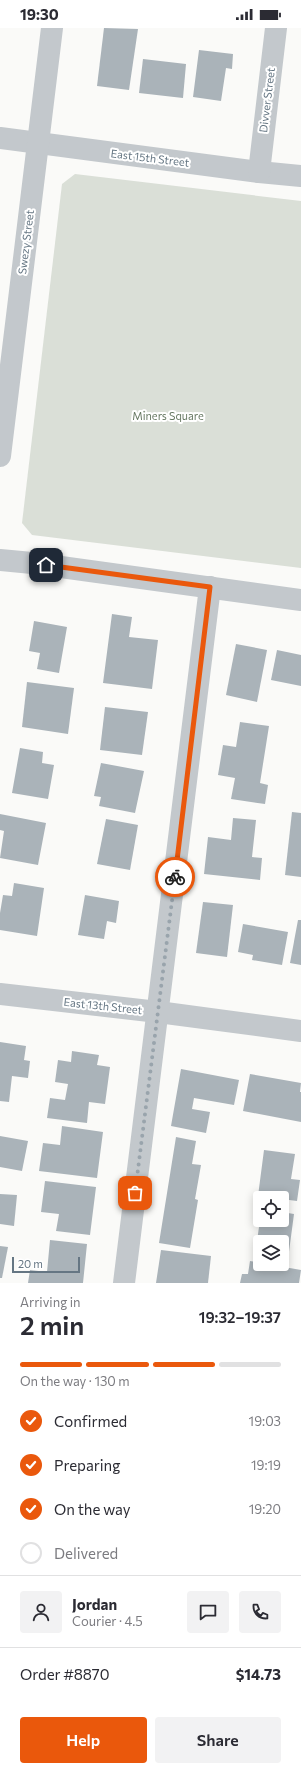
<!DOCTYPE html>
<html lang="en">
<head>
<meta charset="utf-8">
<style>
	:root { --surface:#fff; --page:#f2f2f3; --text:#2b2b33; --muted:#7c7c81; --line:#e1e1e2; --accent:#ea580c }
	body { margin:0; font-family:Commissioner,sans-serif; background:var(--page); color:var(--text); height:100vh; display:flex; flex-direction:column; font-size:15px; white-space:nowrap }
	* { box-sizing:border-box; margin:0 }
	p { font-size:13px; color:var(--muted) }
	.icon { flex:none; width:22px; height:22px; fill:none; stroke:currentColor; stroke-width:2; stroke-linecap:round; stroke-linejoin:round }
	.map { position:relative; height:1255px; overflow:hidden }
	.panel { display:flex; flex-direction:column; background:var(--surface); flex:1 }
	.panel>* { flex:none }
	.buttons { position:absolute; left:253px; top:1163px; display:grid; gap:8px }
	.buttons a { display:grid; place-items:center; width:36px; height:36px; border-radius:4px; background:var(--surface); box-shadow:0 2px 10px #0003; font-size:20px }
	.scale { position:absolute; left:12px; bottom:10px; width:68px; box-sizing:border-box; padding-left:4px; border:2px solid #657683; border-top:0; font-size:11px; line-height:14px; white-space:nowrap; color:#657683; -webkit-text-stroke:3px #fff; paint-order:stroke }
	.pin { position:absolute; display:grid; place-items:center; width:34px; height:34px; color:#fff; margin:-17px; border-radius:8px; box-shadow:0 2px 6px #0006 }
	.courier { position:absolute; display:grid; place-items:center; width:40px; height:40px; margin:-20px; border:3px solid #ea580c; border-radius:50%; background:#fff; color:#222; box-shadow:0 1px 5px #0007 }
	.overview em { font-style:normal; font-weight:600 }
	.overview div { display:flex; flex-direction:column-reverse }
	.overview { display:flex; align-items:center; justify-content:space-between; height:68px; padding:0 20px }
	h1 { font-size:26px; font-weight:600; line-height:30px }
	.bar { display:grid; grid-template-columns:repeat(4,1fr); gap:6px 4px; align-content:center; height:48px; padding:0 20px }
	.bar i { height:5px; border-radius:3px; background:var(--line) }
	.bar .on { background:var(--accent) }
	.bar p { grid-column:span 4 }
	.line { display:flex; align-items:center; gap:10px; padding:0 20px; border-top:1px solid var(--line) }
	.line div { flex:1 }
	.round { display:grid; place-items:center; flex:none; width:42px; height:42px; border-radius:4px; background:var(--page) }
	ol { padding:0 20px; list-style:none }
	li { display:flex; align-items:center; gap:12px; height:44px }
	li p { margin-inline-start:auto }
	li .icon { padding:4px; border-radius:50%; background:var(--accent); color:#fff; stroke-width:4 }
	li:last-child { color:var(--muted) }
	li i { width:22px; height:22px; border:2px solid var(--line); border-radius:50% }
	.primary-button { display:flex; gap:8px; margin-top:auto; padding:8px 20px }
	.primary-button a { flex:1; height:46px; border-radius:4px; background:var(--accent); color:#fff; font-size:16px; font-weight:600; line-height:46px; text-align:center }
	.primary-button a+a { background:var(--page); color:var(--text) }
	.status { display:flex; justify-content:space-between; align-items:center; height:28px; padding:0 20px; background:var(--surface); direction:ltr }
	.status svg { height:11px; fill:currentColor }
	.map>svg:first-child { display:block }
</style>
</head>
<body>
<div class="status"><b>19:30</b><svg viewBox="0 0 49 12"><path d="M0 12V9h3v3zM5 12V6h3v6zM10 12V3h3v9zM15 12V0h3v12zM26 1h20v11H26zM47 4h2v5h-2z"/></svg></div>
<div class="map">
<svg width="301" height="1255" viewBox="0 0 301 1255">
	<rect width="100%" height="100%" fill="#fafaf8"/>
	<path fill="#dadfd7" d="M75 146 301 173V540L32 507 22 495 62 156Z"/>
	<g fill="#aab3b9">
		<path d="M104 0 138 1 129 62 97 58Z"/>
		<path d="M199 22 233 26 232 41 226 40 221 73 193 69Z"/>
		<path d="M143 31 186 36 183 70 139 65Z"/>
		<path d="M112 586 132 589 129 609 158 612 152 661 103 655Z"/>
		<path d="M34 593 67 599 59 645 37 641 40 625 29 623Z"/>
		<path d="M236 616 267 622 257 674 226 667Z"/>
		<path d="M277 622 301 627V658L271 652Z"/>
		<path d="M27 654 74 660 68 706 22 699Z"/>
		<path d="M105 679 148 684 142 727 100 722Z"/>
		<path d="M240 694 269 698 260 755 268 757 265 776 231 771 235 750 218 747 223 717 236 719Z"/>
		<path d="M20 720 43 724 42 735 54 737 48 771 12 765Z"/>
		<path d="M101 735 144 743 135 785 99 778 101 769 94 768Z"/>
		<path d="M292 784 301 785V849L285 847Z"/>
		<path d="M0 786 46 795 38 837 0 830 4 803 0 802Z"/>
		<path d="M233 790 256 792 252 829 262 830 260 852 204 846 208 809 231 812Z"/>
		<path d="M106 791 138 797 130 842 97 836Z"/>
		<path d="M14 855 44 860 37 908 0 902V885L3 867 12 868Z"/>
		<path d="M85 867 119 873 116 895 107 893 104 911 78 907Z"/>
		<path d="M203 874 233 877 227 929 196 925Z"/>
		<path d="M298 892H301V937L290 935Z"/>
		<path d="M243 896 288 904 282 937 252 932 253 927 238 924Z"/>
		<path d="M0 1014 26 1018 24 1032 30 1033 28 1050 12 1048 9 1074 0 1073Z"/>
		<path d="M72 1023 99 1027 97 1037 110 1039 105 1076 89 1074 87 1095 47 1090 50 1070 65 1072 68 1056 55 1054 58 1032 71 1034Z"/>
		<path d="M181 1041 239 1052 234 1077 194 1070 192 1081 210 1084 206 1105 171 1098Z"/>
		<path d="M250 1046 301 1055 300 1064H301V1094L243 1083Z"/>
		<path d="M62 1098 103 1104 97 1150 39 1143 43 1115 60 1117Z"/>
		<path d="M0 1108 28 1113 22 1143 0 1139Z"/>
		<path d="M176 1109 196 1113 192 1136 201 1137 195 1171 198 1172 190 1220 159 1215Z"/>
		<path d="M264 1122 295 1126 291 1151 300 1152 297 1173 258 1168Z"/>
		<path d="M45 1153 96 1159 90 1207 56 1203 59 1186 41 1184Z"/>
		<path d="M0 1166 17 1167 14 1198 0 1196Z"/>
		<path d="M282 1184 294 1186 288 1231H282V1214H260V1228L255 1227 260 1192H282Z"/>
		<path d="M50 1212 87 1216 83 1255H28L30 1242 47 1244Z"/>
		<path d="M0 1218 8 1219 2 1250H0Z"/>
		<path d="M161 1222 211 1228 208 1255H156Z"/>
		<path d="M250 1233 301 1242 299 1255H240L242 1246H248Z"/>
	</g>
	<g fill="none" stroke-linecap="round" stroke-linejoin="round">
		<g stroke="#c3c8cc" stroke-width="22">
			<path d="M0 110 259 144 301 148"/>
			<path d="M259 144 276 0"/>
			<path d="M0 428 52 0"/>
			<path d="M0 532 32 535 301 572"/>
			<path d="M0 966 158 984 301 1003"/>
			<path d="M124 1255 210 559"/>
		</g>
	</g>
	<g fill="none" stroke-linecap="round" stroke-linejoin="round">
		<path stroke="#99a4ac" stroke-width="4" stroke-dasharray="0 7.2" d="M135 1165 175 849"/>
		<path stroke="#ea580c" stroke-width="5" d="M46 537 210 559 175 849"/>
	</g>
	<g text-anchor="middle" stroke-width="4" stroke-linejoin="round" paint-order="stroke">
		<g font-size="11" fill="#657683" stroke="#fff">
			<text transform="translate(267 72) rotate(-83)" y="4">Divver Street</text>
			<text transform="translate(150 130) rotate(7)" y="4">East 15th Street</text>
			<text transform="translate(26 214) rotate(-83)" y="4">Swezy Street</text>
			<text transform="translate(103 978) rotate(6)" y="4">East 13th Street</text>
		</g>
		<g font-size="11" fill="#687a64" stroke="#fff">
			<text x="168" y="392">Miners Square</text>
		</g>
	</g>
</svg>
<div class="buttons">
<a><svg class="icon" aria-label="locate" viewBox="0 0 24 24"><circle cx="12" cy="12" r="6"/><path d="M12 2v4M12 18v4M2 12h4M18 12h4"/></svg></a>
<a><svg class="icon" aria-label="layers" viewBox="0 0 24 24"><path d="M12 4l9 5-9 5-9-5zM3 14l9 5 9-5"/></svg></a>
</div>
<div class="scale">20 m</div>
<div class="pin" style="left:135px;top:1165px;background:#ea580c"><svg class="icon" aria-label="bag" viewBox="0 0 24 24"><path d="M5 8h14l-1 12H6zM9 8a3 3 0 0 1 6 0"/></svg></div>
<div class="pin" style="left:46px;top:537px;background:#1f2937"><svg class="icon" aria-label="home" viewBox="0 0 24 24"><path d="M3 11l9-7 9 7M6 9v11h12V9"/></svg></div>
<div class="courier" style="left:175px;top:849px"><svg class="icon" aria-label="bike" viewBox="0 0 24 24"><circle cx="6" cy="16" r="4"/><circle cx="18" cy="16" r="4"/><path d="M6 16l4-8h5l3 8M10 8l3 8H6M13 5h3"/></svg></div>
</div>
<section class="panel">
<div class="overview"><div><h1>2 min</h1><p>Arriving in</p></div><em>19:32–19:37</em></div>
<div class="bar"><i class="on"></i><i class="on"></i><i class="on"></i><i></i><p>On the way · 130 m</p></div>
<ol>
<li><svg class="icon" aria-label="check" viewBox="0 0 24 24"><path d="M5 12l5 5 9-10"/></svg>Confirmed<p>19:03</p></li>
<li><svg class="icon" aria-label="check" viewBox="0 0 24 24"><path d="M5 12l5 5 9-10"/></svg>Preparing<p>19:19</p></li>
<li><svg class="icon" aria-label="check" viewBox="0 0 24 24"><path d="M5 12l5 5 9-10"/></svg>On the way<p>19:20</p></li>
<li><i></i>Delivered</li>
</ol>
<div class="line" style="height:72px"><a class="round"><svg class="icon" aria-label="person" viewBox="0 0 24 24"><circle cx="12" cy="8" r="4"/><path d="M4 21q1-7 8-7t8 7"/></svg></a><div><b>Jordan</b><p>Courier · 4.5</p></div><a class="round"><svg class="icon" aria-label="chat" viewBox="0 0 24 24"><path d="M4 5h16v11H9l-5 4z"/></svg></a><a class="round"><svg class="icon" aria-label="phone" viewBox="0 0 24 24"><path d="M5 4h4l2 5-3 2q2 4 5 5l2-3 5 2v4C11 20 4 13 5 4z"/></svg></a></div>
<div class="line" style="height:52px"><div>Order #8870</div><b>$14.73</b></div>
<div class="primary-button"><a>Help</a><a>Share</a></div>
</section>
</body>
</html>
